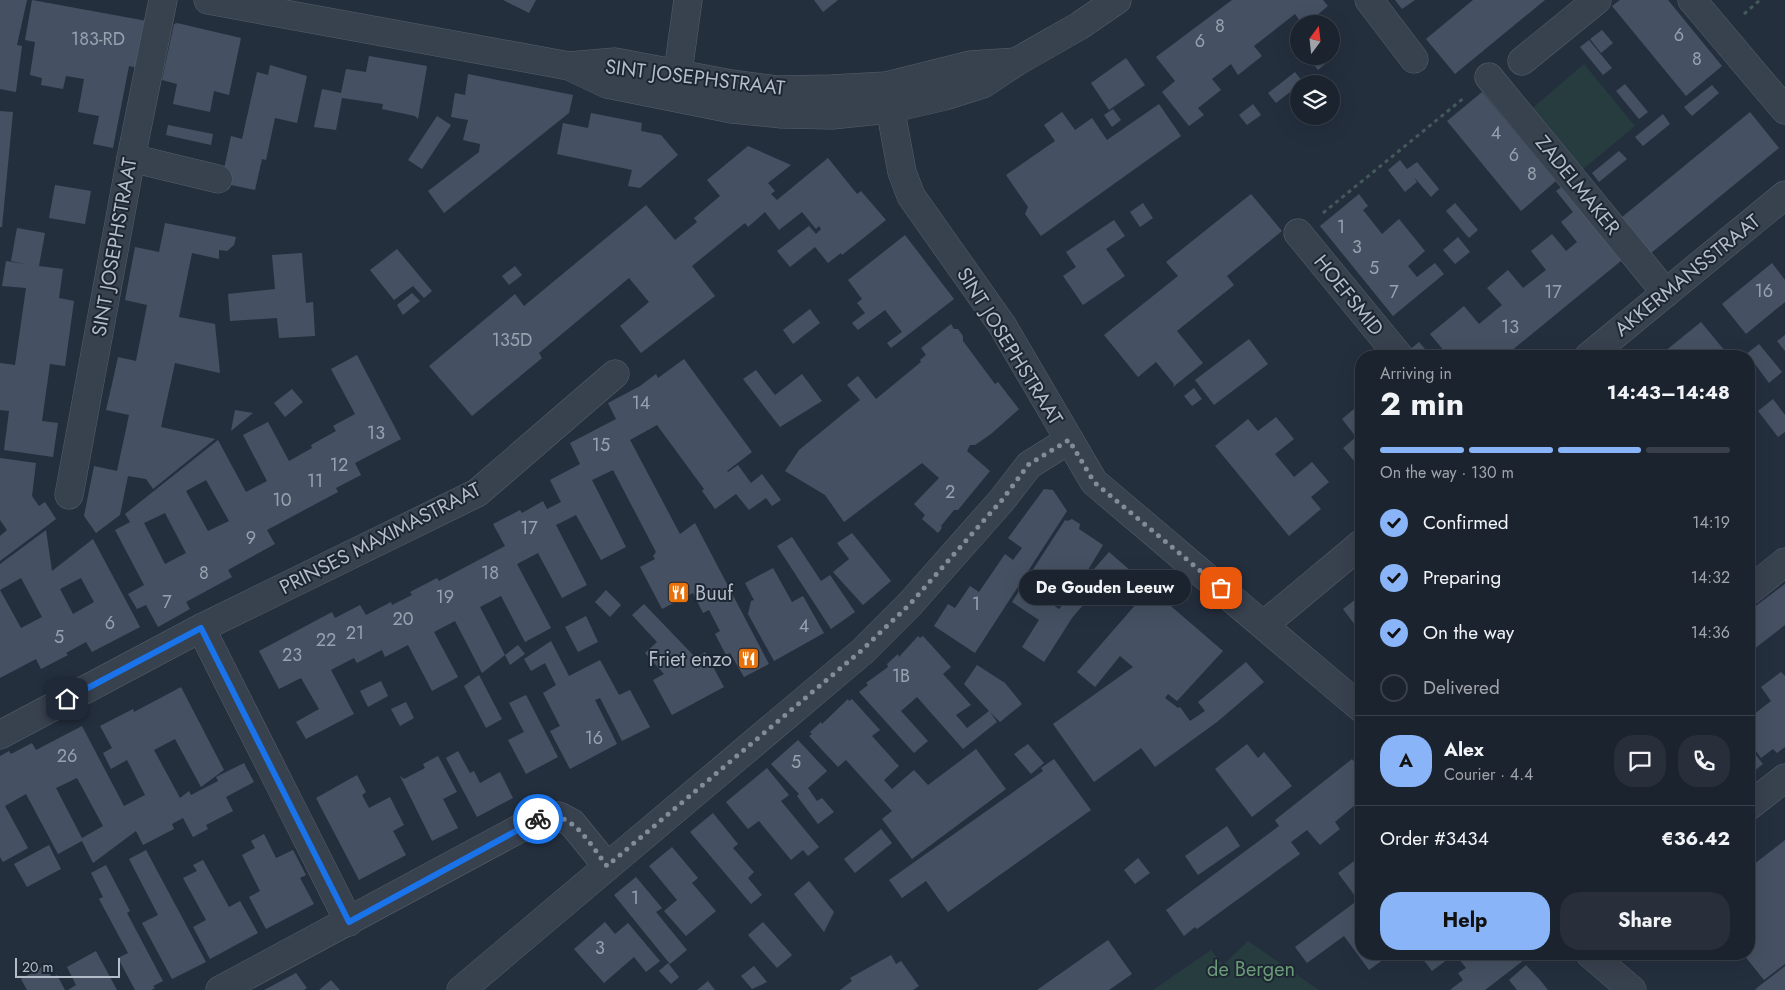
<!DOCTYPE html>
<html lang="en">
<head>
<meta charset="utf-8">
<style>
	:root { --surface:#1b232e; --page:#282f3a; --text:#f1f3f6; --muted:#a0a4aa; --line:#39404a; --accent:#8ab4f8 }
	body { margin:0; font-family:Jost,sans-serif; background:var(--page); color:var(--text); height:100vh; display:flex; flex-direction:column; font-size:19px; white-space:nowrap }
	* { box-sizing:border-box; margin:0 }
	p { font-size:16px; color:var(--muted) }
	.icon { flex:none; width:28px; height:28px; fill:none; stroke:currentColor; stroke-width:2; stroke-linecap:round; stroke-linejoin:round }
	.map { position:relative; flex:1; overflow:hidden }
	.panel { position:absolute; left:1355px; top:350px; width:400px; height:610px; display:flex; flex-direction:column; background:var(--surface); border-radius:20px; box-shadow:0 5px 20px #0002,0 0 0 1px var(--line) }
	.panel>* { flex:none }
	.needle { width:32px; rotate:15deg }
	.controls { position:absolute; left:1290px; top:15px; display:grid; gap:10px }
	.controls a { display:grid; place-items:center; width:50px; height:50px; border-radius:50%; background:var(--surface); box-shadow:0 5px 20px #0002,0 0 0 1px var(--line); font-size:25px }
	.scale { position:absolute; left:15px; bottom:12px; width:105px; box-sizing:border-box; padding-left:5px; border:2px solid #b4bcc9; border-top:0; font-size:14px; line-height:18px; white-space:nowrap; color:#b4bcc9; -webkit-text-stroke:4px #1d2633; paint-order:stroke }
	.pin { position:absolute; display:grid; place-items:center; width:42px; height:42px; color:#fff; margin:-21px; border-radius:10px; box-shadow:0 2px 8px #0006 }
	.courier { position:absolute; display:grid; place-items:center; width:50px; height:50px; margin:-25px; border:4px solid #1a73e8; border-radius:50%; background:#fff; color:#222; box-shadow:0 1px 6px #0007 }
	.bubble { position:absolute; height:35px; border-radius:18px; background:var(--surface); box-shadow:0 5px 20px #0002,0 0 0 1px var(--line); font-size:16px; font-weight:700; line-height:35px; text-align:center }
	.summary em { font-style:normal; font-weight:700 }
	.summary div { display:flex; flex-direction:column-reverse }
	.summary { display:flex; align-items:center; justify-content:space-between; height:85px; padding:0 25px }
	h1 { font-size:32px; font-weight:700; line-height:38px }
	.bar { display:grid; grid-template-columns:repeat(4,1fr); gap:8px 5px; align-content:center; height:60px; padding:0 25px }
	.bar i { height:6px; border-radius:4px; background:var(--line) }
	.bar .current { background:var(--accent) }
	.bar p { grid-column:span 4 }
	.line { display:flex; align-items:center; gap:12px; padding:0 25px; border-top:1px solid var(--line) }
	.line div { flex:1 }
	.round { display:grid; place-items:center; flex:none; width:52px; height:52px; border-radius:20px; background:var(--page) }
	ol { padding:0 25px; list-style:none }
	li { display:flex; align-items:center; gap:15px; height:55px }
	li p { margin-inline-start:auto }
	li .icon { padding:5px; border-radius:50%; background:var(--accent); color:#111; stroke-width:4 }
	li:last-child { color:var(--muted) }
	li i { width:28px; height:28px; border:2px solid var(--line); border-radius:50% }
	.action { display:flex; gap:10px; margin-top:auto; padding:10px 25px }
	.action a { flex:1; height:58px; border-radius:20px; background:var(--accent); color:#111; font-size:20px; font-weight:700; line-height:58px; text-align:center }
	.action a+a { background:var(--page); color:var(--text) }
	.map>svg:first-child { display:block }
</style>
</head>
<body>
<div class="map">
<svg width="1785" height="990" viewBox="0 0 1785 990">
	<rect width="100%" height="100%" fill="#242f3e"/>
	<g fill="#263c3f">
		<path d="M1584 64 1635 126 1577 174 1527 113Z"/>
		<path d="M1248 941 1319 990H1153L1211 950 1223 965Z"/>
	</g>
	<g fill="#455162" fill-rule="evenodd">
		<path d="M0 0H27L17 45 22 46 16 92 0 89Z"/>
		<path d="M32 0 147 21 138 68 129 66 113 148 93 144 99 116 78 112 84 79 66 76 63 89 41 85 42 78 30 75 35 42 25 40Z"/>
		<path d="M503 0H536L529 13Z"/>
		<path d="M814 0H838L823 12Z"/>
		<path d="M1232 0H1323L1328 6 1306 24H1302L1295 14 1254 46 1262 56 1238 75 1231 64 1212 79 1221 90 1198 108 1204 115 1189 126 1162 92 1175 81 1156 57Z"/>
		<path d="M1395 0H1415L1402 9Z"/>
		<path d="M1473 0H1545L1455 74 1426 39Z"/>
		<path d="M1620 0H1668L1722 66 1686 96 1612 6Z"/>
		<path d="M177 23 241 38 229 95 214 91 210 112 173 104 177 84 162 80 174 24Z"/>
		<path d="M1602 30 1613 43 1601 53 1590 39Z"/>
		<path d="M1589 40 1612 68 1603 75 1580 47Z"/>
		<path d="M369 56 427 66 418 119 415 116 382 109 383 104 342 98 336 130 314 127 322 89 341 93 346 69 366 72Z"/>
		<path d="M1314 56H1329L1331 59 1318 70 1310 60Z"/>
		<path d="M1126 58 1145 85 1109 110 1091 83Z"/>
		<path d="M270 65 307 76 297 123 275 118 266 160 262 159 255 190 221 183 231 136 242 139 257 72 268 75Z"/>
		<path d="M1295 72 1303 82 1276 103 1268 93Z"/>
		<path d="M468 74 573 95 569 113 444 213 428 191 479 152 480 144 463 140 468 120 451 117 455 93 465 95Z"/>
		<path d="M1625 84 1648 112 1639 119 1616 91Z"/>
		<path d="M1712 85 1719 93 1692 116 1684 107Z"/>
		<path d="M1482 92 1556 181 1521 211 1447 121Z"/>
		<path d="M1159 104 1181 136 1041 236 1025 214 1028 207 1006 175 1055 141 1044 125 1062 112 1075 130 1092 118 1107 140Z"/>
		<path d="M1253 104 1261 115 1247 125 1239 115Z"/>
		<path d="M1113 109 1121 120 1112 127 1104 115Z"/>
		<path d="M0 111 13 112 2 227H0Z"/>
		<path d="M1750 112 1779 148 1645 258 1616 222Z"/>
		<path d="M591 113 642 123 641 131 661 135 678 155 640 188 628 186 632 170 557 154 563 123 588 128Z"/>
		<path d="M1663 114 1670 124 1643 146 1635 137Z"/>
		<path d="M437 116 451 125 422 169 408 160Z"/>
		<path d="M168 125 213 134 211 145 166 135Z"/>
		<path d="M748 146 791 165 768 183 775 191 771 194 777 200 828 158 857 194 861 191 886 220 842 255 841 253 828 263 815 247 790 267 777 251 809 226 816 234 821 229 819 226 816 229 802 212 779 230 765 212 748 227 745 223 692 266 715 296 641 353 620 326 649 302 629 278 539 353 542 358 472 416 429 366 515 294 524 306 646 205 675 240 697 222 694 218 720 196 707 180Z"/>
		<path d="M1619 151 1627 159 1599 182 1592 173Z"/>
		<path d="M1400 160 1407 169 1417 162 1439 189 1431 197 1414 177 1417 182 1405 192 1388 170Z"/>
		<path d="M1567 183 1627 256 1505 356H1439L1445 352 1430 334 1464 306 1479 324 1502 305 1487 288 1508 270 1523 288 1546 270 1531 251 1552 234 1566 251 1577 242 1561 222 1573 212 1556 191Z"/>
		<path d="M55 185 91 191 85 224 49 218Z"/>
		<path d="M1251 194 1282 231 1227 276 1234 285 1177 331 1203 363 1173 387 1174 384 1156 362 1138 377 1104 335 1178 276 1166 262Z"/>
		<path d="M1359 194 1368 206 1363 210 1382 234 1399 219 1425 251 1408 266 1417 277 1435 263 1444 274 1393 316 1320 226Z"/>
		<path d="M1143 203 1153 218 1140 227 1130 212Z"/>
		<path d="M1455 203 1478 230 1469 238 1446 211Z"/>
		<path d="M1114 220 1125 236 1106 249 1125 276 1083 305 1063 276 1076 267 1066 252Z"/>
		<path d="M165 223 236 237 234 245 227 251 219 250V259L192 253 179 317 215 324 220 373 175 363 161 427 215 439 153 489 146 479 128 476 120 515 96 533 84 516 94 466 117 471 129 415 106 410 112 384 118 357 136 361 147 305 125 300 135 247 159 252Z"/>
		<path d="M17 228 45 233 39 266 63 269 59 298 74 301 65 366 50 364 42 421 58 423 53 457 4 450 9 411 0 410V363L15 365 26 288 2 286 6 261 25 264 11 261Z"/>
		<path d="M905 235 954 299 891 348 887 343 902 332 885 310 858 330 852 323 865 313 857 303 862 299 848 280Z"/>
		<path d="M1458 237 1470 252 1455 264 1443 250Z"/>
		<path d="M397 249 432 291 424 298 413 286 394 300 370 270Z"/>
		<path d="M302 253 306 303 313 302 315 336 279 338 277 318 230 321 228 294 275 289 272 255Z"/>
		<path d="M1772 263 1785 280V302L1746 334 1722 304Z"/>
		<path d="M515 266 522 275 509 285 502 276Z"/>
		<path d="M412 293 420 301 403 315 397 305Z"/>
		<path d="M810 309 820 323 793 344 783 330Z"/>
		<path d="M1701 322 1725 351 1719 356H1659Z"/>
		<path d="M951 324 954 329H958L963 336V341L995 384 998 382 1019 409 991 434 975 445H970L967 451 990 471 958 510H954L941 526 942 528 938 533 922 519 925 515 914 504 939 478 922 463 844 522 825 495 785 471 799 450 860 400 847 385 858 376 876 399 921 362 920 360 926 355 921 348Z"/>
		<path d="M1785 335V351L1777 341Z"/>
		<path d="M1249 339 1268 364 1214 405 1195 380Z"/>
		<path d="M1419 342 1431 356H1412L1408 351Z"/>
		<path d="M1759 344 1782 372 1769 383 1749 356 1745 355Z"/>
		<path d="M357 355 401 439 355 463 361 475 336 488 338 492 267 530 275 544 228 570 232 577 186 602 190 609 158 627 146 605 137 609 128 594 144 585 115 530 130 522 125 514 218 440 246 492 267 481 243 435 268 422 289 461 312 448 311 445 336 431 333 426 355 414 331 369ZM206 480 229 521 208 531 186 491ZM165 513 186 553 165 564 144 523Z"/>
		<path d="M684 359 752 452 727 471 728 472 738 465 751 483 762 474 781 500 772 506 766 498 749 510 736 494 715 509 702 491 704 489 657 425 630 440 680 534 695 523 769 664 744 677 730 653 726 655 715 634 720 631 709 610 703 613 693 593 662 609 640 567 655 559 653 556 656 552 613 470 592 480 626 547 601 560 576 515 556 525 587 585 562 598 538 553 517 564 551 628 525 642 501 596 480 607 505 655 482 673 455 621 434 632 458 677 432 691 408 645 385 657 382 650 357 663 354 658 331 670 354 714 306 739 296 722 319 709 301 678 279 689 259 651 332 612 335 618 360 605 366 615 391 602 392 605 412 595 410 592 437 578 439 581 505 546 493 524 520 510 522 513 543 501 547 509 561 502 550 480 580 464 570 443 616 419 608 403 640 386 656 374 658 378Z"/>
		<path d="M756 370 775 395 802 374 822 401 780 427 743 379Z"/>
		<path d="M1194 388 1202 399 1192 406 1184 396Z"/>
		<path d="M292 389 303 402 285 417 274 403Z"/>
		<path d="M1773 399 1785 415V432L1778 437 1758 411Z"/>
		<path d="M1361 403V469L1343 448 1356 437 1342 419Z"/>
		<path d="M235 410 253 413 231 431Z"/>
		<path d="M1276 417 1294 439 1275 454 1294 477 1312 462 1329 482 1311 497 1321 509 1289 536 1215 446 1248 419 1258 431Z"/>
		<path d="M0 458 36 463 32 496 39 506 45 502 56 519 0 561V536L7 530 0 520Z"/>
		<path d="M1044 489 1053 490 1067 511 975 653 934 626 948 604 955 608 970 586 979 592 1005 554 1013 560 1022 548 1008 538Z"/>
		<path d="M1072 519 1080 524 1079 529 1103 545 1082 580 1076 576 1073 583 1065 579 1050 603 1059 609 1109 552 1131 571 1101 605 1090 597 1072 618 1044 662 1022 647 1039 620 1012 602 1065 520 1067 521Z"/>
		<path d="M46 530 52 571 93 539 140 627 92 652 86 642 66 653 68 655 41 669 36 659 0 678V590L21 628 42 617 21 578 0 590V564ZM81 578 94 602 73 614 60 589Z"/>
		<path d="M852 533 891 581 863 605 833 572 849 559 837 543Z"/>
		<path d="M792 537 821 581 830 575 855 612 831 629 777 546Z"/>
		<path d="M773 568 792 602 803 596 824 633 774 661 748 614 751 601 754 600 745 583Z"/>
		<path d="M1785 584V625L1749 653V611Z"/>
		<path d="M1150 588 1223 651 1177 701 1168 694 1165 698 1178 708 1180 707 1190 721 1205 711 1198 702 1246 662 1264 682 1217 722 1155 767 1141 748 1094 782 1053 724 1133 667 1120 656 1095 687 1077 672Z"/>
		<path d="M606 590 621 605 610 617 595 602Z"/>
		<path d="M1361 595V633L1343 609Z"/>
		<path d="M644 604 696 658 705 652 724 687 672 715 653 680 664 674 645 653 657 642 632 615Z"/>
		<path d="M586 616 598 642 578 652 565 627Z"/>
		<path d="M918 636 920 638 923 636 951 667 943 674 971 705 956 715 967 728 989 711 964 684 977 665 1005 683 1022 704 1000 722 990 712 997 722 963 749 917 697 901 711 928 741 914 753 859 692 868 685 866 683 888 667 887 664 898 654 899 657Z"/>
		<path d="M551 641 569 676 600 660 619 695 630 690 650 727 622 741 600 698 595 700 617 744 570 769 550 731 560 726 543 693 556 685 545 663 531 671 524 659Z"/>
		<path d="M518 645 525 654 510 665 505 655Z"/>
		<path d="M1781 672 1785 676V747L1777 753 1773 749 1761 758 1749 742V718L1771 701 1761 687Z"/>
		<path d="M479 675 502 719 486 728 464 686Z"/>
		<path d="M381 681 388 696 368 707 360 691Z"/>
		<path d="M181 687 224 770 201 787 175 739 154 750 180 798 189 791 191 795 218 781 216 777 244 763 254 782 226 797 233 811 206 825 208 829 193 837 183 818 172 824 174 829 143 845 136 831 93 863 82 841 58 854 26 794 5 806 28 848 3 862 0 857V756L9 751 11 754 32 743 36 750 82 726 124 806 145 795 127 760 111 769 103 753 112 748 100 726 133 709 134 712ZM77 778 103 826 82 838 56 788Z"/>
		<path d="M526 695 558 757 526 774 508 740 524 732 509 703Z"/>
		<path d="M848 699 849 701 852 699 880 730 872 736 899 766 884 780 892 789 914 770 928 785 976 749 1006 789 912 859 882 819 892 811 846 760 838 767 809 736 812 734 810 732 821 722 822 724Z"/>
		<path d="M406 702 414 718 400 726 391 709Z"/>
		<path d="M798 740 827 771 808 788 817 801 822 798 834 812 818 824 797 796 799 794 771 764Z"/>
		<path d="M1028 744 1044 763 1031 774 1014 754Z"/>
		<path d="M1247 744 1258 758 1264 752 1292 786 1252 817 1215 769Z"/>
		<path d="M1749 746 1763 764 1749 775Z"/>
		<path d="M458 751 470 773 474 771 480 783 500 772 513 798 477 817 446 758Z"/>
		<path d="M438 756 457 792 443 799 458 828 432 841 400 776 404 779 425 768 423 764Z"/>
		<path d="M1054 759 1091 810 948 912 926 881 902 898 889 880 1043 771 1041 768Z"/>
		<path d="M1352 759 1361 770V800L1335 822 1340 829 1320 845 1307 830 1291 842 1300 854 1197 929 1195 927 1184 936 1166 910 1279 826 1275 820Z"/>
		<path d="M767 768 789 795 781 801 819 847 808 856 803 850 791 860 759 821 748 829 726 802Z"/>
		<path d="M357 775 366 792 362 795 369 808 390 797 404 825 393 831 406 855 359 880 316 798Z"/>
		<path d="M713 813 738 844 733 848 754 872 748 878 762 895 751 904 690 832Z"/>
		<path d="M1227 826 1240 846 1198 875 1185 856Z"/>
		<path d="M881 829 892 843 855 873 844 859Z"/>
		<path d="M264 834 276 858 293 850 306 875 300 878 314 904 266 929 249 897 260 891 242 855 255 848 251 841Z"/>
		<path d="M1785 840V964L1764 980 1743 954H1749V868Z"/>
		<path d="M49 845 61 869 27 887 14 864Z"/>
		<path d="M672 847 698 878 692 883 716 911 686 936 664 911 677 900 649 866Z"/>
		<path d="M146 850 206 962 172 979 142 923 158 915 129 859Z"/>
		<path d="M1361 856V954H1391L1369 970 1344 936 1307 963 1295 947 1358 900 1338 873Z"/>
		<path d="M1138 858 1150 873 1135 884 1124 870Z"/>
		<path d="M203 860 229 907 240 901 258 933 210 959 193 927 206 920 183 878 197 871 193 865Z"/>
		<path d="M106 865 130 911 127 913 163 981 153 986 155 988 151 990H135L118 958 128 953 99 899 103 897 91 873Z"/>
		<path d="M636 877 662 908 656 912 687 950 670 964 614 895Z"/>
		<path d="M809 881 834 912 824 932 794 894Z"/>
		<path d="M605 922 615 934 628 923 660 961 646 972 634 957 604 983 574 949Z"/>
		<path d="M763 922 792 955 777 968 748 935Z"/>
		<path d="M1108 940 1132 974 1109 990H1037Z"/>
		<path d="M96 951 117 990H68L76 985 67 967Z"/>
		<path d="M1419 954H1518L1524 960 1485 990H1450L1463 980 1458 973 1466 968 1455 954 1432 971Z"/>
		<path d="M891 955 896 964 901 961 919 986 913 990H840L852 981 850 978Z"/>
		<path d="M668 963 679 977 671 984 659 971Z"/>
		<path d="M45 965 52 978 57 975 65 990H27L21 979Z"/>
		<path d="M1526 965 1540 980 1548 990H1517L1509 980Z"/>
		<path d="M754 966 767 982 752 989 741 976Z"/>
		<path d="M1785 966V990H1755L1758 987Z"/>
		<path d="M296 973 307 988 304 990H264Z"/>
		<path d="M331 980 340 990H319Z"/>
		<path d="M708 981 715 990H697Z"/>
	</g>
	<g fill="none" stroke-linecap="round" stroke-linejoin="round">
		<defs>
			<g id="minor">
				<path d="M208 0 569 66 615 62 731 84 777 90 831 89 886 86 970 65 1016 62"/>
				<path d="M1369 0 1414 59"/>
				<path d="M1692 0 1785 110"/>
				<path d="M1522 61 1597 0"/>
				<path d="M569 66 607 84 732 109 782 114 832 115 889 109 945 96 983 84 1016 62 1079 26 1117 0"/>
				<path d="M1489 77 1666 293"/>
				<path d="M886 86 902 172 911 196 1002 325 1094 482 1361 708"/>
				<path d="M675 93 688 0"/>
				<path d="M131 158 218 179"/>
				<path d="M1298 233 1399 356"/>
				<path d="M1589 356 1785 195"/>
				<path d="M69 495 131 158 163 0"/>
				<path d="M1749 591 1785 562"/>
				<path d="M1265 624 1361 544"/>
				<path d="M201 628 349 922"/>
				<path d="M0 735 201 628 477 493 615 374"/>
				<path d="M1749 806 1785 778"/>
				<path d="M1590 954 1632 990"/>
				<path d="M220 990 541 817 559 816 572 823 607 866"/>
				<path d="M461 990 863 651 910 604 1002 500 1029 465 1069 440"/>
			</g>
		</defs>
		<use href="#minor" stroke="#565f6c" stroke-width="29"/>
		<g stroke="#44595c" stroke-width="3" stroke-dasharray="4 4" stroke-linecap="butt">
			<path d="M1744 14 1760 0"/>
			<path d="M1323 213 1465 97"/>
		</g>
		<use href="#minor" stroke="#38414e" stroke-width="28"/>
	</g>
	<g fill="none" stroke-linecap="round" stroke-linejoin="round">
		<path stroke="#828b98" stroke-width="5" stroke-dasharray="0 9" d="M538 819C570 805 591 846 607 866L862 650 910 604 1002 500 1029 464 1069 440 1094 482 1221 588"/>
		<path stroke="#1a73e8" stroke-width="6" d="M67 699 201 628 349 922 538 819"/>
	</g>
	<defs>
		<symbol id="restaurant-square" viewBox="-11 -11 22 22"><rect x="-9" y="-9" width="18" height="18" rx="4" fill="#e8710a" stroke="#1d2633"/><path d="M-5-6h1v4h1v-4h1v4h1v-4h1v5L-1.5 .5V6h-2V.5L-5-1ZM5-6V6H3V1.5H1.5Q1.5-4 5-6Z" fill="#fff"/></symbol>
	</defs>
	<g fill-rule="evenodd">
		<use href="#restaurant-square" x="666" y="580" width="25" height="25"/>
		<use href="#restaurant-square" x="736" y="646" width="25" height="25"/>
	</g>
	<g text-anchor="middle" stroke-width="4" stroke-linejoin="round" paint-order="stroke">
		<g font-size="18" fill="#98a1af">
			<text x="1220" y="32">8</text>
			<text x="1679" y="41">6</text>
			<text x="98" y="45">183-RD</text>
			<text x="1200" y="47">6</text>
			<text x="1697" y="65">8</text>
			<text x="1496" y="139">4</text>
			<text x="1514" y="161">6</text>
			<text x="1532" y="180">8</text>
			<text x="1341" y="233">1</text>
			<text x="1357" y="253">3</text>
			<text x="1374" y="274">5</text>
			<text x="1764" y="297">16</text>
			<text x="1394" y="298">7</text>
			<text x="1553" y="298">17</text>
			<text x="1510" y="333">13</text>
			<text x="512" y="346">135D</text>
			<text x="641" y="409">14</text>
			<text x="376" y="439">13</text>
			<text x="601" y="451">15</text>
			<text x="339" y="471">12</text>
			<text x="315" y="487">11</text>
			<text x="950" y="498">2</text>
			<text x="282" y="506">10</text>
			<text x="529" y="534">17</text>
			<text x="251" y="544">9</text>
			<text x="204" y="579">8</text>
			<text x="490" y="579">18</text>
			<text x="445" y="603">19</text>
			<text x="167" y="608">7</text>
			<text x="976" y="610">1</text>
			<text x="403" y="625">20</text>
			<text x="110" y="629">6</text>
			<text x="804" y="632">4</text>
			<text x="355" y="639">21</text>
			<text x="59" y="643">5</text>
			<text x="326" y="646">22</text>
			<text x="292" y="661">23</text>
			<text x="901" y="682">1B</text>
			<text x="594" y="744">16</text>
			<text x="67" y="762">26</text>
			<text x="796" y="768">5</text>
			<text x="635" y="904">1</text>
			<text x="600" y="954">3</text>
		</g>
		<g font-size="20" fill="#b4bcc9" stroke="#1d2633">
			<text transform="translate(695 77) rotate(7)" y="7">SINT JOSEPHSTRAAT</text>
			<text transform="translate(1578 185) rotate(51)" y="7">ZADELMAKER</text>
			<text transform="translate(114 247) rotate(-80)" y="7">SINT JOSEPHSTRAAT</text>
			<text transform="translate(1687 275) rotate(-39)" y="7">AKKERMANSSTRAAT</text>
			<text transform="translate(1349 295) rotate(51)" y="7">HOEFSMID</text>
			<text transform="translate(1010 346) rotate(58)" y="7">SINT JOSEPHSTRAAT</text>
			<text transform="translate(380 538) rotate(-27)" y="7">PRINSES MAXIMASTRAAT</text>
		</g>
		<g font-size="20" fill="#b4bcc9" stroke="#1d2633" text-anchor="start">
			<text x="695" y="600">Buuf</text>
			<text x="732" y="666" text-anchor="end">Friet enzo</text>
		</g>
		<g font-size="20" fill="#6b9a76" stroke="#1d2633">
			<text x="1251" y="976">de Bergen</text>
		</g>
	</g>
</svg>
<div class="controls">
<a><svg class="needle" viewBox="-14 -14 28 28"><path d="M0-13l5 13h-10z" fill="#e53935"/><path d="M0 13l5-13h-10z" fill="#a0a4aa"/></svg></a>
<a><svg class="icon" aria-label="layers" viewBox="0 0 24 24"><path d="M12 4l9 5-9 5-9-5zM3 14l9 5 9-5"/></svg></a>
</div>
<div class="scale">20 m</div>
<div class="pin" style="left:1221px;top:588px;background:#ea580c"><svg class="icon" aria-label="bag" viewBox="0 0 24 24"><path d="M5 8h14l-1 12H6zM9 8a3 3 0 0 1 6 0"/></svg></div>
<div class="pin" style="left:67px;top:699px;background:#1f2937"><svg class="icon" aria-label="home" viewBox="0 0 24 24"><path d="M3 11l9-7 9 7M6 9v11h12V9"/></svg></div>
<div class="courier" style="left:538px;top:819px"><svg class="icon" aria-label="bike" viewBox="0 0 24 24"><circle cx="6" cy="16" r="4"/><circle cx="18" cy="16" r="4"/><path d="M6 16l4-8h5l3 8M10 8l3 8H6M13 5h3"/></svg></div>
<div class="bubble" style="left:1019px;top:570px;width:172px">De Gouden Leeuw</div>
<section class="panel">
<div class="summary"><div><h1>2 min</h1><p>Arriving in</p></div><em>14:43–14:48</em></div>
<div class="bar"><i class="current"></i><i class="current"></i><i class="current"></i><i></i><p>On the way · 130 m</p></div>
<ol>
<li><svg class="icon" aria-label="check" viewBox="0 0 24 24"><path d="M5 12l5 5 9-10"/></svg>Confirmed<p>14:19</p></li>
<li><svg class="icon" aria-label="check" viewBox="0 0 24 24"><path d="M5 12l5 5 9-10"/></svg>Preparing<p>14:32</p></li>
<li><svg class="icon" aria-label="check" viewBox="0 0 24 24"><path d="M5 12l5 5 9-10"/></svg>On the way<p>14:36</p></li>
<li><i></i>Delivered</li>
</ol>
<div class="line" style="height:90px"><b class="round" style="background:var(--accent);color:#111">A</b><div><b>Alex</b><p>Courier · 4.4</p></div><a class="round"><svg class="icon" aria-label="chat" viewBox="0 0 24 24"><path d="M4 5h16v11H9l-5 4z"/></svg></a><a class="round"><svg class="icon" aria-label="phone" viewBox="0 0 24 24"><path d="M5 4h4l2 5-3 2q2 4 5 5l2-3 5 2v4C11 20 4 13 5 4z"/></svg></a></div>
<div class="line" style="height:65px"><div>Order #3434</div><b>€36.42</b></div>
<div class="action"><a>Help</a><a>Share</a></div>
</section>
</div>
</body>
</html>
